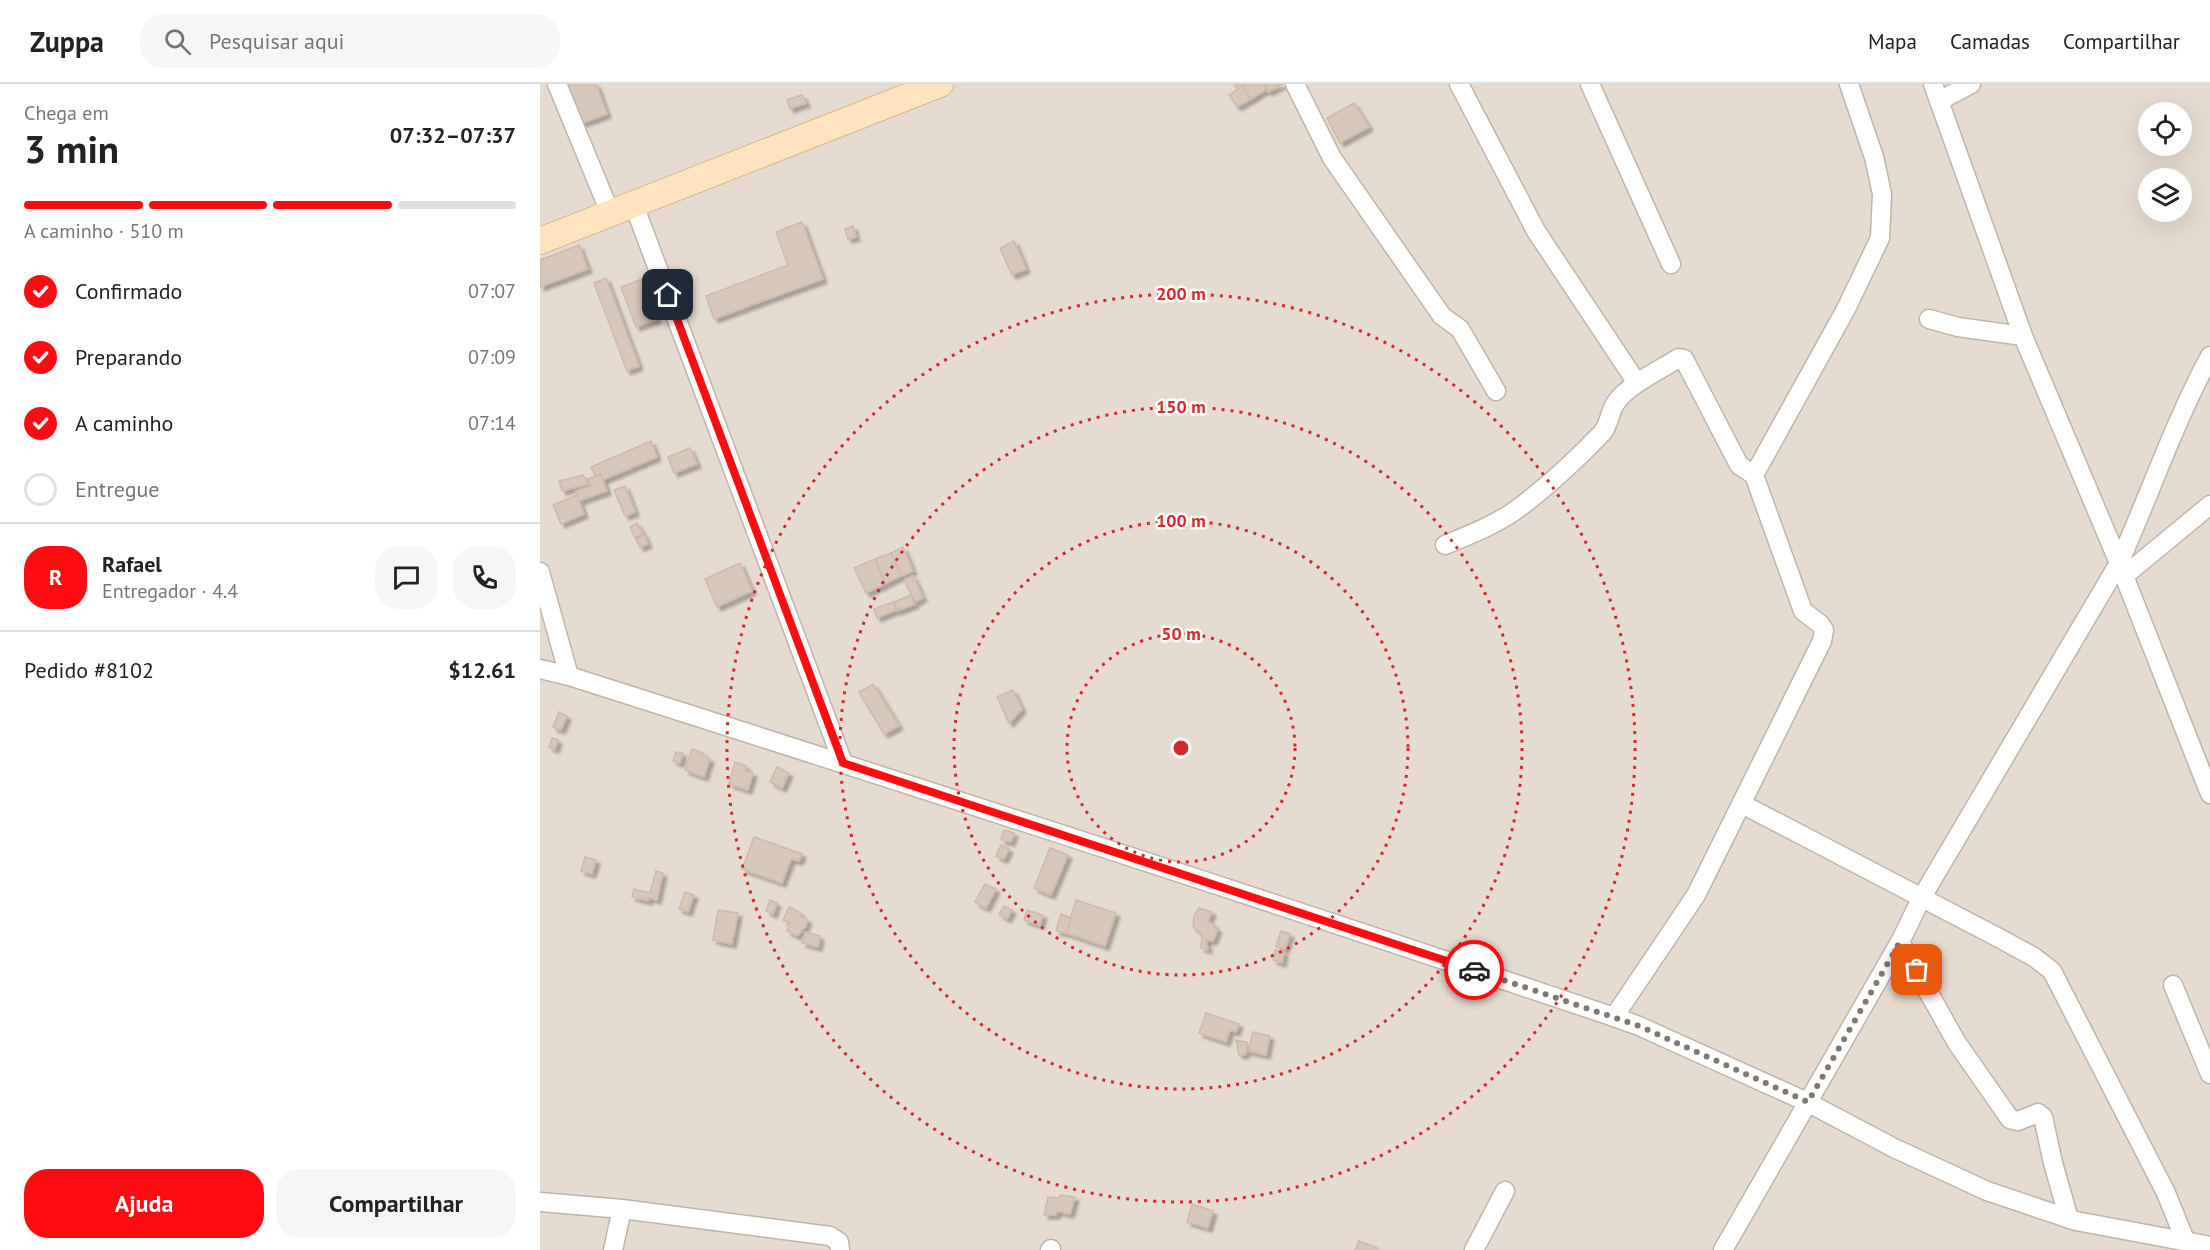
<!DOCTYPE html>
<html lang="pt">
<head>
<meta charset="utf-8">
<style>
	:root { --surface:#fff; --page:#f6f6f6; --text:#222; --muted:#767676; --line:#e0e0e0; --accent:#ff0c12 }
	body { margin:0; font-family:"PT Sans",sans-serif; background:var(--page); color:var(--text); height:100vh; display:flex; flex-direction:column; font-size:22px; white-space:nowrap }
	* { box-sizing:border-box; margin:0 }
	p { font-size:20px; color:var(--muted) }
	.icon { flex:none; width:33px; height:33px; fill:none; stroke:currentColor; stroke-width:2; stroke-linecap:round; stroke-linejoin:round }
	.map { position:relative; flex:1; overflow:hidden }
	.sheet { display:flex; flex-direction:column; background:var(--surface); width:540px }
	.sheet>* { flex:none }
	.tools { position:absolute; left:1598px; top:18px; display:grid; gap:12px }
	.tools a { display:grid; place-items:center; width:54px; height:54px; border-radius:50%; background:var(--surface); box-shadow:0 6px 24px #0002; font-size:30px }
	.pin { position:absolute; display:grid; place-items:center; width:51px; height:51px; color:#fff; margin:-26px; border-radius:12px; box-shadow:0 3px 9px #0006 }
	.courier { position:absolute; display:grid; place-items:center; width:60px; height:60px; margin:-30px; border:4px solid #ff0c12; border-radius:50%; background:#fff; color:#222; box-shadow:0 2px 8px #0007 }
	.summary em { font-style:normal; font-weight:600 }
	.summary div { display:flex; flex-direction:column-reverse }
	.summary { display:flex; align-items:center; justify-content:space-between; height:102px; padding:0 24px }
	h1 { font-size:39px; font-weight:600; line-height:45px }
	.bar { display:grid; grid-template-columns:repeat(4,1fr); gap:9px 6px; align-content:center; height:72px; padding:0 24px }
	.bar i { height:8px; border-radius:4px; background:var(--line) }
	.bar .on { background:var(--accent) }
	.bar p { grid-column:span 4 }
	.line { display:flex; align-items:center; gap:15px; padding:0 24px; border-top:2px solid var(--line) }
	.line div { flex:1 }
	.round { display:grid; place-items:center; flex:none; width:63px; height:63px; border-radius:24px; background:var(--page) }
	ol { padding:0 24px; list-style:none }
	li { display:flex; align-items:center; gap:18px; height:66px }
	li p { margin-inline-start:auto }
	li .icon { padding:6px; border-radius:50%; background:var(--accent); color:#fff; stroke-width:4 }
	li:last-child { color:var(--muted) }
	li i { width:33px; height:33px; border:3px solid var(--line); border-radius:50% }
	.action { display:flex; gap:12px; margin-top:auto; padding:12px 24px }
	.action a { flex:1; height:69px; border-radius:24px; background:var(--accent); color:#fff; font-size:24px; font-weight:600; line-height:69px; text-align:center }
	.action a+a { background:var(--page); color:var(--text) }
	header { display:flex; align-items:center; gap:36px; box-sizing:border-box; height:84px; padding:0 30px; background:var(--surface); border-bottom:2px solid var(--line) }
	header strong { font-size:28px }
	nav { display:flex; gap:33px; margin-inline-start:auto; font-size:21px }
	.search { width:420px; height:54px; background:var(--page); display:flex; align-items:center; gap:15px; box-sizing:border-box; padding:0 21px; border-radius:24px; color:var(--muted); font-size:22px }
	main { display:flex; flex:1; min-height:0 }
	.map>svg:first-child { display:block }
</style>
</head>
<body>
<header>
<strong>Zuppa</strong>
<div class="search"><svg class="icon" aria-label="search" viewBox="0 0 24 24"><circle cx="10" cy="10" r="6"/><path d="M15 15l6 6"/></svg>Pesquisar aqui</div>
<nav><a>Mapa</a><a>Camadas</a><a>Compartilhar</a></nav>
</header>
<main>
<section class="sheet">
<div class="summary"><div><h1>3 min</h1><p>Chega em</p></div><em>07:32–07:37</em></div>
<div class="bar"><i class="on"></i><i class="on"></i><i class="on"></i><i></i><p>A caminho · 510 m</p></div>
<ol>
<li><svg class="icon" aria-label="check" viewBox="0 0 24 24"><path d="M5 12l5 5 9-10"/></svg>Confirmado<p>07:07</p></li>
<li><svg class="icon" aria-label="check" viewBox="0 0 24 24"><path d="M5 12l5 5 9-10"/></svg>Preparando<p>07:09</p></li>
<li><svg class="icon" aria-label="check" viewBox="0 0 24 24"><path d="M5 12l5 5 9-10"/></svg>A caminho<p>07:14</p></li>
<li><i></i>Entregue</li>
</ol>
<div class="line" style="height:108px"><b class="round" style="background:var(--accent);color:#fff">R</b><div><b>Rafael</b><p>Entregador · 4.4</p></div><a class="round"><svg class="icon" aria-label="chat" viewBox="0 0 24 24"><path d="M4 5h16v11H9l-5 4z"/></svg></a><a class="round"><svg class="icon" aria-label="phone" viewBox="0 0 24 24"><path d="M5 4h4l2 5-3 2q2 4 5 5l2-3 5 2v4C11 20 4 13 5 4z"/></svg></a></div>
<div class="line" style="height:78px"><div>Pedido #8102</div><b>$12.61</b></div>
<div class="action"><a>Ajuda</a><a>Compartilhar</a></div>
</section>
<div class="map">
<svg width="1670" height="1166" viewBox="0 0 1670 1166">
	<defs>
		<filter id="shadow"><feDropShadow dx="4" dy="4" stdDeviation="1.5" flood-color="#0004"/></filter>
	</defs>
	<rect width="100%" height="100%" fill="#f2eae2"/>
	<path fill="#e6dbd0" fill-rule="evenodd" d="M0 0H1670V1166H0ZM1608 28H1641V62H1608ZM1608 94H1641V128H1608Z"/>
	<g fill="#d7c6ba" stroke="#cfbaaa" stroke-width="1.5" filter="url(#shadow)">
		<path d="M28 0H56L67 30 42 39Z"/>
		<path d="M694 0H706L702 2 711 15 697 23 689 11 698 5Z"/>
		<path d="M706 0H724L727 5 711 15 702 2Z"/>
		<path d="M724 0H743L728 8Z"/>
		<path d="M262 11 266 19 250 25 247 16Z"/>
		<path d="M814 19 829 43 800 59 787 34Z"/>
		<path d="M262 138 283 195 174 235 166 212 248 181 236 148Z"/>
		<path d="M313 142 316 153 308 155 305 145Z"/>
		<path d="M474 157 486 185 472 191 460 164Z"/>
		<path d="M39 161 48 185 0 203V176Z"/>
		<path d="M66 194 99 282 87 287 54 199Z"/>
		<path d="M102 195 117 235 96 243 81 203Z"/>
		<path d="M111 357 117 373 58 398 51 383Z"/>
		<path d="M150 364 157 380 134 389 128 373Z"/>
		<path d="M61 390 67 407 39 417 36 407 51 402 48 395Z"/>
		<path d="M43 391 48 400 22 407 19 397Z"/>
		<path d="M85 402 95 428 85 432 74 406Z"/>
		<path d="M37 411 44 430 21 440 13 421Z"/>
		<path d="M97 439 103 450 95 454 90 443Z"/>
		<path d="M104 451 108 460 100 463 96 455Z"/>
		<path d="M363 463 373 487 361 492 351 469Z"/>
		<path d="M351 469 361 492 345 500 335 475Z"/>
		<path d="M335 475 345 500 326 509 314 484Z"/>
		<path d="M200 479 212 507 177 523 165 495Z"/>
		<path d="M373 492 383 514 375 518 364 496Z"/>
		<path d="M371 511 375 520 357 527 354 518Z"/>
		<path d="M353 518 356 526 337 534 334 525Z"/>
		<path d="M333 600 359 642 344 650 319 608Z"/>
		<path d="M473 606 482 625 469 639 457 613Z"/>
		<path d="M19 628 27 632 21 646 13 643Z"/>
		<path d="M12 654 18 656 15 665 9 663Z"/>
		<path d="M152 665 163 669 162 672 170 675 164 693 145 686Z"/>
		<path d="M136 668 143 669 140 679 133 677Z"/>
		<path d="M195 678 206 682 205 687 213 689 208 706 189 700Z"/>
		<path d="M237 683 249 689 242 704 230 698Z"/>
		<path d="M464 746 474 749 471 758 461 756Z"/>
		<path d="M214 753 262 770 259 777 251 775 242 799 202 785Z"/>
		<path d="M461 761 469 765 464 775 456 772Z"/>
		<path d="M510 764 528 771 511 811 494 804Z"/>
		<path d="M45 773 56 776 52 790 41 787Z"/>
		<path d="M116 787 123 789 117 816 109 814 108 817 92 813 94 805 110 809Z"/>
		<path d="M445 800 456 805 446 824 435 818Z"/>
		<path d="M145 808 154 811 148 828 139 825Z"/>
		<path d="M230 816 237 819 233 830 226 827Z"/>
		<path d="M536 816 576 829 565 862 526 849Z"/>
		<path d="M464 822 472 826 467 835 459 830Z"/>
		<path d="M249 823 261 829 260 832 268 836 265 843 257 852 247 847 250 839 243 836Z"/>
		<path d="M659 824 672 828 668 838 674 840V843L678 845 673 857 666 856 668 866 661 864 662 850 653 843 654 831Z"/>
		<path d="M178 826 198 829 192 860 173 856Z"/>
		<path d="M487 826 503 831 500 841 484 836Z"/>
		<path d="M521 830 531 834 526 849 516 847Z"/>
		<path d="M741 847 750 850 745 865 736 863Z"/>
		<path d="M265 848 280 852 278 863 262 859Z"/>
		<path d="M735 866 744 868 742 879 733 876Z"/>
		<path d="M666 929 699 940 696 948 690 946 686 958 659 949Z"/>
		<path d="M713 948 730 952 726 971 708 967Z"/>
		<path d="M696 956 707 958 706 970 699 971Z"/>
		<path d="M521 1111 535 1113 530 1130 517 1127 516 1131H504L508 1113 518 1114Z"/>
		<path d="M652 1120 673 1127 668 1144 647 1138Z"/>
		<path d="M819 1157 837 1164 836 1166H815Z"/>
	</g>
	<g fill="none" stroke-linecap="round" stroke-linejoin="round">
		<defs>
			<g id="minor">
				<path d="M17 0 71 131"/>
				<path d="M755 0 792 74 902 232 920 245 956 307"/>
				<path d="M919 0 996 147 1097 299"/>
				<path d="M1050 0 1131 180"/>
				<path d="M1393 0 1483 252 1579 479 1670 710"/>
				<path d="M1399 17 1431 0"/>
				<path d="M94 121 303 679"/>
				<path d="M1389 235 1418 243 1483 252"/>
				<path d="M1214 391 1306 225 1340 154 1342 110 1334 73 1309 0"/>
				<path d="M905 461C929 451 955 441 976 426 1006 404 1036 376 1062 349 1070 340 1069 329 1075 320 1086 302 1121 285 1139 274L1144 275 1199 381 1214 391 1263 527 1280 540 1284 546 1282 557 1156 811 1074 933 1099 942 1267 1018 1354 1064 1447 1107 1536 1137 1670 1162"/>
				<path d="M0 488 29 592"/>
				<path d="M1584 492 1670 421"/>
				<path d="M0 585 29 592C378 703 727 816 1074 933"/>
				<path d="M1202 720 1459 854 1494 873 1512 887 1626 1109 1645 1156"/>
				<path d="M1360 858 1417 959 1470 1035 1478 1037 1498 1029 1503 1033 1513 1079 1529 1135"/>
				<path d="M1633 901 1670 990"/>
				<path d="M0 1118 82 1125 290 1152 299 1158 300 1166"/>
				<path d="M73 1166 82 1125"/>
				<path d="M510 1166 511 1165"/>
				<path d="M934 1166 965 1107"/>
				<path d="M1183 1166 1360 858 1382 813 1579 479C1610 410 1634 339 1670 272"/>
			</g>
			<path id="secondary" d="M0 157 400 0"/>
		</defs>
		<use href="#minor" stroke="#c1b3a7" stroke-width="21"/>
		<use href="#secondary" stroke="#d8b990" stroke-width="28"/>
		<use href="#minor" stroke="#fff" stroke-width="18"/>
		<use href="#secondary" stroke="#ffe4bf" stroke-width="26"/>
	</g>
	<g fill="none" stroke-linecap="round" stroke-linejoin="round">
		<path stroke="#817870" stroke-width="6" stroke-dasharray="0 10.8" d="M934 886 1099 942 1268 1018 1360 858 1377 886"/>
		<path stroke="#ff0c12" stroke-width="8" d="M128 211 303 679 934 886"/>
	</g>
	<g fill="none" stroke="#d62828" stroke-width="3" stroke-dasharray="3 6">
		<circle cx="641" cy="664" r="114"/>
		<circle cx="641" cy="664" r="227"/>
		<circle cx="641" cy="664" r="341"/>
		<circle cx="641" cy="664" r="454"/>
	</g>
	<circle cx="641" cy="664" r="9" fill="#d62828" stroke="#fff" stroke-width="3"/>
	<g font-size="18" text-anchor="middle" font-weight="bold" fill="#d62828" stroke="#fff" stroke-width="5" stroke-linejoin="round" paint-order="stroke">
		<text x="641" y="216">200 m</text>
		<text x="641" y="329">150 m</text>
		<text x="641" y="443">100 m</text>
		<text x="641" y="556">50 m</text>
	</g>
</svg>
<div class="tools">
<a><svg class="icon" aria-label="locate" viewBox="0 0 24 24"><circle cx="12" cy="12" r="6"/><path d="M12 2v4M12 18v4M2 12h4M18 12h4"/></svg></a>
<a><svg class="icon" aria-label="layers" viewBox="0 0 24 24"><path d="M12 4l9 5-9 5-9-5zM3 14l9 5 9-5"/></svg></a>
</div>
<div class="pin" style="left:1377px;top:886px;background:#ea580c"><svg class="icon" aria-label="bag" viewBox="0 0 24 24"><path d="M5 8h14l-1 12H6zM9 8a3 3 0 0 1 6 0"/></svg></div>
<div class="pin" style="left:128px;top:211px;background:#1f2937"><svg class="icon" aria-label="home" viewBox="0 0 24 24"><path d="M3 11l9-7 9 7M6 9v11h12V9"/></svg></div>
<div class="courier" style="left:934px;top:886px"><svg class="icon" aria-label="car" viewBox="0 0 24 24"><path d="M5 17H2v-5l4-1 3-4h7l3 4 3 1v5h-3M9 17h6M6 11h13"/><circle cx="7" cy="17" r="2"/><circle cx="17" cy="17" r="2"/></svg></div>
</div>
</main>
</body>
</html>
